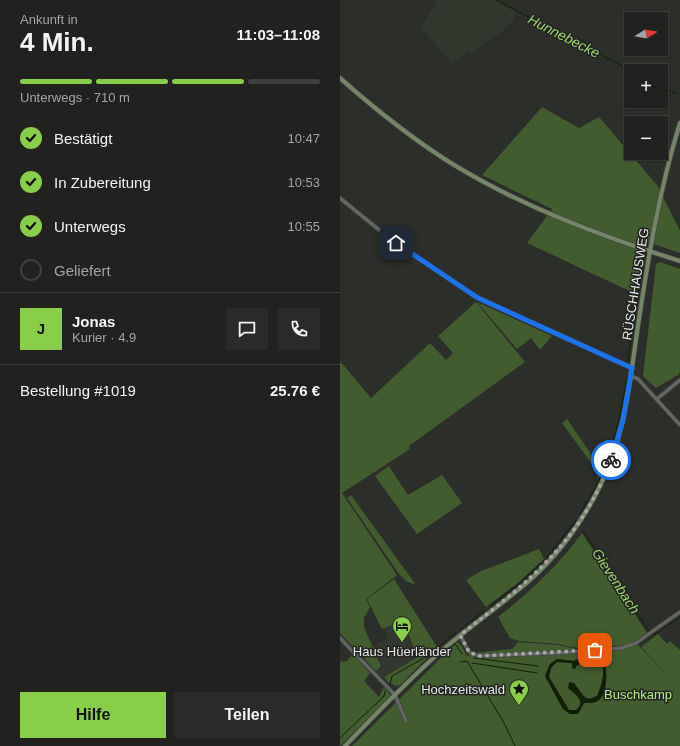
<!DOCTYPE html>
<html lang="de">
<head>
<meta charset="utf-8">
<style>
	:root { --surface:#212220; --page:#292a29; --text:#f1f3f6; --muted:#a2a4a5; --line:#3e3f3e; --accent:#88cf49 }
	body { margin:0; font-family:Helvetica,sans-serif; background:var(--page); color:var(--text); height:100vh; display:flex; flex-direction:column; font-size:15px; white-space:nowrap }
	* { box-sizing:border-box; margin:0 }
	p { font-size:13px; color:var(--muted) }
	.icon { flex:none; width:22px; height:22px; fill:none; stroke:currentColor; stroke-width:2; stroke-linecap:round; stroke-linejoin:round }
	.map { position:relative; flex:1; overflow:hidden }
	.panel { display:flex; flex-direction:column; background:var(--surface); width:340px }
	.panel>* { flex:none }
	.needle { width:26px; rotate:79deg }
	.fabs { position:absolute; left:284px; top:12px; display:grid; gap:8px }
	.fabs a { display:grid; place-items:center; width:44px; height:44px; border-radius:0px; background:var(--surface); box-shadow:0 1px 3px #0004,0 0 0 1px var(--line); font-size:20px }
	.pin { position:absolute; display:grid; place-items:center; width:34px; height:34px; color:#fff; margin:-17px; border-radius:8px; box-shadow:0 2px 6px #0006 }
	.courier { position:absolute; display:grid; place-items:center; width:40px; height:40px; margin:-20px; border:3px solid #1a73e8; border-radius:50%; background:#fff; color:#222; box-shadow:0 1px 5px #0007 }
	.head em { font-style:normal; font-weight:700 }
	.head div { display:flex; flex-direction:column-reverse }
	.head { display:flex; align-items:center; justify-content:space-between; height:68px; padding:0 20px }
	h1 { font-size:26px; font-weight:700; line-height:30px }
	.bar { display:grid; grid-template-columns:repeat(4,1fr); gap:6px 4px; align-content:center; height:48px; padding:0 20px }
	.bar i { height:5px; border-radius:3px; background:var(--line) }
	.bar .current { background:var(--accent) }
	.bar p { grid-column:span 4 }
	.line { display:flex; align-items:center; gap:10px; padding:0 20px; border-top:1px solid var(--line) }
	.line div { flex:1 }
	.round { display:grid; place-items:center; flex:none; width:42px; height:42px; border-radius:0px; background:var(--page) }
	ol { padding:0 20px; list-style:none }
	li { display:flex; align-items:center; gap:12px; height:44px }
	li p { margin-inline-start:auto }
	li .icon { padding:4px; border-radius:50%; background:var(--accent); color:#111; stroke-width:4 }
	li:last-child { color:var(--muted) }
	li i { width:22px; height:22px; border:2px solid var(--line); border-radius:50% }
	.primary-button { display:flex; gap:8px; margin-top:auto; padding:8px 20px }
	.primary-button a { flex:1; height:46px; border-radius:0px; background:var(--accent); color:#111; font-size:16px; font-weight:700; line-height:46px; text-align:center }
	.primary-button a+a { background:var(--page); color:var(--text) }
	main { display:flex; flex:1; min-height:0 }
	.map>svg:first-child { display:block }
</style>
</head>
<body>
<main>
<section class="panel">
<div class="head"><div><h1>4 Min.</h1><p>Ankunft in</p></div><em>11:03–11:08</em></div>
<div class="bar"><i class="current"></i><i class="current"></i><i class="current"></i><i></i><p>Unterwegs · 710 m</p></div>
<ol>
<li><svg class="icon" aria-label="check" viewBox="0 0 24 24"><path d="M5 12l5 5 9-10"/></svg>Bestätigt<p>10:47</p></li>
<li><svg class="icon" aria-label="check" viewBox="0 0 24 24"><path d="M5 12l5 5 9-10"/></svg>In Zubereitung<p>10:53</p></li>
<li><svg class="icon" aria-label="check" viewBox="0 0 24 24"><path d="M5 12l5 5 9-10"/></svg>Unterwegs<p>10:55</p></li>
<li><i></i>Geliefert</li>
</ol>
<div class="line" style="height:72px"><b class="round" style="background:var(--accent);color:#111">J</b><div><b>Jonas</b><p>Kurier · 4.9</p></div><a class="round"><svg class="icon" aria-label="chat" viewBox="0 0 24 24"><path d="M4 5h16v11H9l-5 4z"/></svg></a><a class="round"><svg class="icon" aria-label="phone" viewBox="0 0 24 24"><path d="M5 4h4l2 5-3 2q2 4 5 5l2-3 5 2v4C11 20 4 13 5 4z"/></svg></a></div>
<div class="line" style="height:52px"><div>Bestellung #1019</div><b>25.76 €</b></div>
<div class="primary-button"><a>Hilfe</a><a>Teilen</a></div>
</section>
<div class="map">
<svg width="340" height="746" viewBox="0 0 340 746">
	<rect width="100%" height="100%" fill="#2c2e2a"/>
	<g fill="#33382f">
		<path d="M97 0H155L173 10 175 15 173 20 157 36 152 37 132 54 129 51 112 64 81 27 97 4 95 2Z"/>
		<path d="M62 622 76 657 42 678 36 672 43 666 33 647 47 638 45 628Z"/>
	</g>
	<g fill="#425d2d" fill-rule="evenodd">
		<path d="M202 107 239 128 259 117 317 185 340 231V253L305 241 296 294 187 243 212 209 142 175Z"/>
		<path d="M320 262 340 269V372L338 375 316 388 303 376 316 264Z"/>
		<path d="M136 302 185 362 69 446 70 449 2 493 57 575 26 599 30 607 24 618V627L41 666 36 671 0 633V361L31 398 90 343 106 360 113 353 98 336Z"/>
		<path d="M137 302 212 336 200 350 191 338 177 349Z"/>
		<path d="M227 419 262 470 258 480 257 471 222 423Z"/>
		<path d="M49 466 68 495 102 475 122 503 77 534 35 476Z"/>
		<path d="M11 495 76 585 66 581 59 574 7 498Z"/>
		<path d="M242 533 307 633 289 645 242 649 218 644 179 641 170 638 158 617C190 592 218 566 242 533Z"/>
		<path d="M199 549 204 559 179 582 146 607 126 580 141 571Z"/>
		<path d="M54 579 97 647 86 650 77 656 63 621 42 629 27 599Z"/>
		<path d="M318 634 327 644 330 641 340 650V746H12L117 642 121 645 127 656 133 653 172 649 178 642 218 645 242 650H281L297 644 335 683 301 647ZM249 654 265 660C265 674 267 687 260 699L244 703 238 714 223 709 205 676 210 664 217 659 234 661Z"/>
		<path d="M95 650 60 685 56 686 48 682 44 677 86 652Z"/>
		<path d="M13 654 30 673 24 681 39 697 44 687 51 696 0 746V660L1 662 7 661Z"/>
		<path d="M252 657 259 658C267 667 262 686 257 696L248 699 237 690 229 688C235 694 247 702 236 710H229L209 677 211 668 216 662 233 663 236 669V666Z"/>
	</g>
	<path fill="#111f05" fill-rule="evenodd" d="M249 654 261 656C268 664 269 692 259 700 255 704 250 703 244 703L238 714H230L223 709 205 676 210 664 217 659 234 661ZM252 657 259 658C267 667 262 686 257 696L251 699 245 698 234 683 229 682 228 688C235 694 247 702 236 710H229L209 677 211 668 217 662 232 663V668L235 669 236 666Z"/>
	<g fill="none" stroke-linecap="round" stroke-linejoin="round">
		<g stroke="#111f05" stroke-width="1">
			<path d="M156 0 292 71"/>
			<path d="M321 86 337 94"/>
			<path d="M288 360 302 267"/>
			<path d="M270 454 279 419 288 375"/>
			<path d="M240 514 257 485 268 459"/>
			<path d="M243 531 309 631"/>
			<path d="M207 557 236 520"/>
			<path d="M150 606 180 583 201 563"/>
			<path d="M121 629 144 611"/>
			<path d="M322 629 340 617"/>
			<path d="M312 635 319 632"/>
			<path d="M102 655 113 644 116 645 122 654"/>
			<path d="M134 658 198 666"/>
			<path d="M120 662 127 661 164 723 175 746"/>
			<path d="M132 663 197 673"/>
			<path d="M50 685 52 676 84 658 116 633"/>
			<path d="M0 738 44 696 45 691"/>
		</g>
		<defs>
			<g id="street">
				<path d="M0 198 44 234 134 296 292 368"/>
				<path d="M291 376 298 379 340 425"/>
				<path d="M317 399 340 380"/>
				<path d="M120 635 129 652 138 656 216 653 282 648 296 643 340 612"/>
				<path d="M0 638 55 695 66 721"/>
			</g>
			<g id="secondary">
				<path d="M0 78C35 109 71 138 111 163 182 207 261 236 340 261"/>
				<path d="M5 746C36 714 67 681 100 652 129 627 161 605 190 580 219 554 242 522 259 488 286 436 290 377 299 319 309 253 320 187 340 123"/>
			</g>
		</defs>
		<use href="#street" stroke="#474946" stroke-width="4.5"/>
		<use href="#secondary" stroke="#474946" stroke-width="5.5"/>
		<use href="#street" stroke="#656763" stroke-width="3"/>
		<use href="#secondary" stroke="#748666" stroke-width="4"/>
	</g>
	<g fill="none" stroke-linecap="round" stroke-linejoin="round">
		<path stroke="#a6a8a4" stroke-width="4" stroke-dasharray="0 7.2" d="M255 650 138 656 129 652 120 635C187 583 240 543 271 460"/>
		<path stroke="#1a73e8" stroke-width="5" d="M56 243 138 298 292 368 283 420 271 460"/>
	</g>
	<defs>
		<symbol id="hotel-pin" viewBox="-11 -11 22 30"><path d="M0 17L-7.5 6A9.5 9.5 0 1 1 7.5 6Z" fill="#88cf49" stroke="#222421"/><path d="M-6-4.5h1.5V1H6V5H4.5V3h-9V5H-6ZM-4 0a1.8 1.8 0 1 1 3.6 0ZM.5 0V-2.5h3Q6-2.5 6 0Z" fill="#111"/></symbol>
		<symbol id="sight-pin" viewBox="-11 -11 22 30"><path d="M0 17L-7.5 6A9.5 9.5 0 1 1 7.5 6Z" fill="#88cf49" stroke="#222421"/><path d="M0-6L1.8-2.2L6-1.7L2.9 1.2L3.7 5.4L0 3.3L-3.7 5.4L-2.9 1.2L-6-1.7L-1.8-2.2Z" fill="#111"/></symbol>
	</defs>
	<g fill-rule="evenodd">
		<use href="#hotel-pin" x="51" y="615" width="22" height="30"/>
		<use href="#sight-pin" x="168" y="678" width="22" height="30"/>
	</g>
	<g text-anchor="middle" stroke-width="3" stroke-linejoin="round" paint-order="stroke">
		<g font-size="13" fill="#e7e9e6" stroke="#222421">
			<text transform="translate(295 284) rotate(-81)" y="5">RÜSCHHAUSWEG</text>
		</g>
		<g font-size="13" fill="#e7e9e6" stroke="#222421">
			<text x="62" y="656">Haus Hüerländer</text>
			<text x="165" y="694" text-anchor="end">Hochzeitswald</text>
		</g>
		<g font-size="13" fill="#b1ee82" stroke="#222421">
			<text x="298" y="699">Buschkamp</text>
		</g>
		<g font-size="14" font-style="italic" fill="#9bd76c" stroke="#222421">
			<text transform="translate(224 36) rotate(27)" y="5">Hunnebecke</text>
			<text transform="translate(276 581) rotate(57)" y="5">Gievenbach</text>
		</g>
	</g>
</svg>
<div class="fabs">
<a><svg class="needle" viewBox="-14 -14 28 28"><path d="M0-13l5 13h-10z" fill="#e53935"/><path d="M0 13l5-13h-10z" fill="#a2a4a5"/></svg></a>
<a>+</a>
<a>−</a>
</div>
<div class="pin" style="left:255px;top:650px;background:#ea580c"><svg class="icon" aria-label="bag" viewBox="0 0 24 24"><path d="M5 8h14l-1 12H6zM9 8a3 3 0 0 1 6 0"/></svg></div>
<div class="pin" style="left:56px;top:243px;background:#1f2937"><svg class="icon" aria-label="home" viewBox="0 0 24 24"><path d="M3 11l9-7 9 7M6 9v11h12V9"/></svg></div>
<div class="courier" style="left:271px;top:460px"><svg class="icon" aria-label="bike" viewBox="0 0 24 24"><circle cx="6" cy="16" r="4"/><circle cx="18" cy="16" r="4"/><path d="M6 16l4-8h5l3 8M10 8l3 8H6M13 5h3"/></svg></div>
</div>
</main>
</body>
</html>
